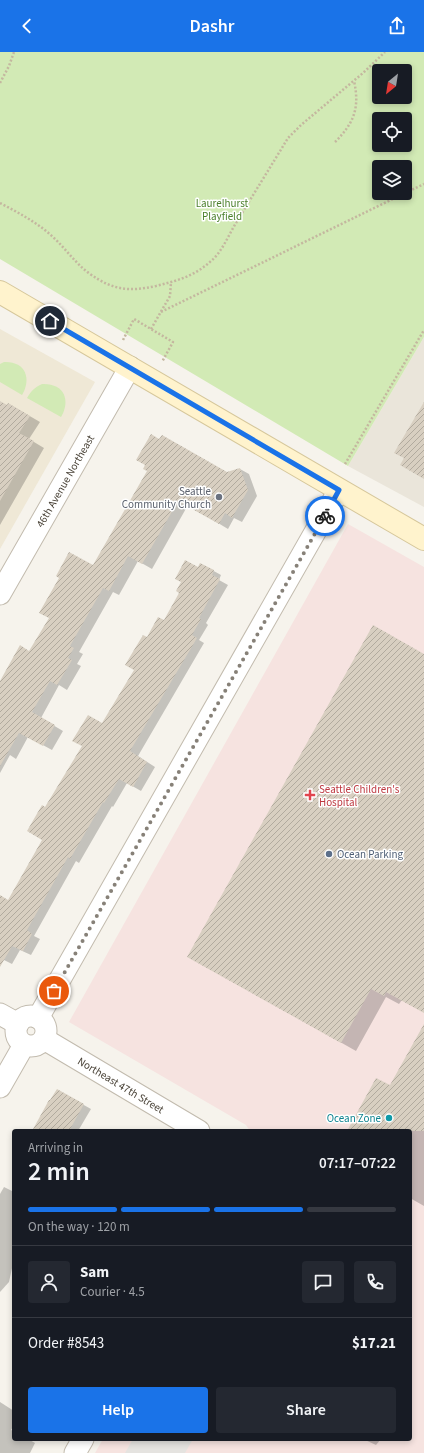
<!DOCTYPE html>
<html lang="en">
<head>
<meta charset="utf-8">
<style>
	:root { --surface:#171b24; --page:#242831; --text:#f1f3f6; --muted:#9ea1a6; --line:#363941; --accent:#1a73e8 }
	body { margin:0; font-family:"Source Sans 3",sans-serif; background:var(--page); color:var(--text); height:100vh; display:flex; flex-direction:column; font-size:15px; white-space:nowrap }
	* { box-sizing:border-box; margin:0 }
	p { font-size:13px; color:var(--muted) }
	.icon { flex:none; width:22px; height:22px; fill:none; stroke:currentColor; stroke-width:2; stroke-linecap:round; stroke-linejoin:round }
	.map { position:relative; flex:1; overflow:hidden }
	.sheet { position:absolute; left:12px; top:1077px; width:400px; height:312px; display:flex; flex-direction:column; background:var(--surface); border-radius:4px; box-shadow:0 2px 6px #0003 }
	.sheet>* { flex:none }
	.needle { width:26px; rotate:210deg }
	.tools { position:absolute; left:372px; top:12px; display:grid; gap:8px }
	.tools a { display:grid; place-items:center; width:40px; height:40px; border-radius:4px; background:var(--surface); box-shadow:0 2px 6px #0003; font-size:20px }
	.pin { position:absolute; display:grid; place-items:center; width:34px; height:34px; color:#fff; margin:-17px; border:2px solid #fff; border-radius:50%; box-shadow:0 1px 4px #0007 }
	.courier { position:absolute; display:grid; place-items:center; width:40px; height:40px; margin:-20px; border:3px solid #1a73e8; border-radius:50%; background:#fff; color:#222; box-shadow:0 1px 5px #0007 }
	.head em { font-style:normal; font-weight:600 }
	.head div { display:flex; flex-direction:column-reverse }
	.head { display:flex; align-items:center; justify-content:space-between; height:68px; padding:0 16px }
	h1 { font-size:26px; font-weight:600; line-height:30px }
	.bar { display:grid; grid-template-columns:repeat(4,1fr); gap:6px 4px; align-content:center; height:48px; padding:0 16px }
	.bar i { height:5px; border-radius:3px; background:var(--line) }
	.bar .on { background:var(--accent) }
	.bar p { grid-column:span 4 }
	.line { display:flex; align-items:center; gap:10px; padding:0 16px; border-top:1px solid var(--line) }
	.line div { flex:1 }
	.round { display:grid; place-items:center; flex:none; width:42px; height:42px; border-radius:4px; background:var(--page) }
	.primary-button { display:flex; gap:8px; margin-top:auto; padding:8px 16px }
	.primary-button a { flex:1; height:46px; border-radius:4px; background:var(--accent); color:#fff; font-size:16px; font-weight:600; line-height:46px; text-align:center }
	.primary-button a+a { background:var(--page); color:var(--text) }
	header { display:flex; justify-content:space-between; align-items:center; height:52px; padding:0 16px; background:var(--accent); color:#fff; font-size:18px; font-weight:600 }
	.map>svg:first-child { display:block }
</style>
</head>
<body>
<header><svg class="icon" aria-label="back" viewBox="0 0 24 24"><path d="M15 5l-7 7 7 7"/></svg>Dashr<svg class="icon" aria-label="share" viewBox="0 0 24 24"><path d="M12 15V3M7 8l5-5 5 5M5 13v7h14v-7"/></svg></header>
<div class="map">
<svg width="424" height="1401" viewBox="0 0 424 1401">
	<defs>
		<pattern id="building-hatch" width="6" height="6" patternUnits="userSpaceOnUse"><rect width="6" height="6" fill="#d8cfc1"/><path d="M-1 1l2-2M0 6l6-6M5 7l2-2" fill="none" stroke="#b1aa9e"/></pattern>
	</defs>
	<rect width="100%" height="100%" fill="#f6f3ec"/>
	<path fill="#eae5da" d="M424 285V455L348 414Z"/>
	<path fill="#efe8d6" d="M0 277 95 330 0 497Z"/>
	<path fill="#f6e3e0" d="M348 472 424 515V1401H95L103 1387H410V1079H250L246 1073 69 970Z"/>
	<g fill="#d2eab5" fill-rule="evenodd">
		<path d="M0 0H424V285L348 414 0 207ZM379 19H405V45H379ZM379 67H405V93H379ZM379 115H405V141H379Z"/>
		<path d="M4 310C25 309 32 326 22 343L0 330V312Z"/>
		<path d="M42 332C64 331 71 348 61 365L27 346C31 339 35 335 42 332Z"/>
	</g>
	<path fill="#e5e3e0" d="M133 1387H193L185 1401H125Z"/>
	<g fill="#0003">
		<path d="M0 350 8 354 9 352 40 370 29 387 44 396 0 473Z"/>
		<path d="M240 417 249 422 257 444 242 470 234 466 228 477 188 453 152 517 138 509 119 543 113 540 79 600 83 602 77 612 81 614 67 638 59 633 41 666 63 679 52 698 28 685 16 707 10 703 0 721V632L30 600 93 515 148 419 227 422Z"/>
		<path d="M201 512 221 523 219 528 228 533 206 571 208 573 199 588 204 591 138 704 155 715 141 739 127 731 113 755 112 754 79 811 76 809 34 884 40 887 31 903 20 898 12 912 0 906V844L9 849 43 787 45 757 103 673 135 618 147 586 164 570Z"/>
		<path d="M424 603V960L402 948 399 952 386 945 356 999 188 904Z"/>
		<path d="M424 974V1154L410 1146V1079H348L390 1035Z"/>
		<path d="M57 1038 91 1057 78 1079H34Z"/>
		<path d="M4 1135 14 1140V1207L9 1230 0 1240V1142Z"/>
		<path d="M0 1350 14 1359V1373L11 1378 14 1379V1387H28L35 1391 30 1401H0Z"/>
		<path d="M363 1387H381L376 1393Z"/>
	</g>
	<g fill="url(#building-hatch)">
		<path d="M0 349 7 353 8 351 30 364 19 381 34 389 0 449Z"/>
		<path d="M424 350V427L400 413 404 406 394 401Z"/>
		<path d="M151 382 159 387 162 383 227 420 240 416 248 438 232 466 225 461 219 472 178 449 142 512 128 504 109 539 103 536 70 594 74 596 68 606 72 608 57 633 50 629 32 660 55 673 43 694 19 681 0 714V629L20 593 29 599 49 566 39 561 59 526 56 524 69 500 93 513 147 419 143 417 145 413 136 408Z"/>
		<path d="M185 508 198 515 200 511 214 518 212 523 220 527 199 566 201 567 192 583 197 586 130 699 147 710 133 735 119 727 104 751 103 750 70 807 68 805 27 878 32 882 23 899 12 894 0 915V843L8 848 42 788 27 779 42 753 45 755 82 694 72 689 88 663 102 671 134 618 125 613 143 583 147 585 158 565 164 568 179 541 176 539 181 530 175 527Z"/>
		<path d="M373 573 424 602V961L386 940 384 944 371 937 341 991 187 905Z"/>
		<path d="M424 972V1079H347L376 1026 390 1033Z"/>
		<path d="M57 1037 84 1052 69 1079H32L49 1048H50Z"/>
	</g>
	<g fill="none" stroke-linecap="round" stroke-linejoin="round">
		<defs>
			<g id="street">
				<path d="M0 542 130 315"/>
				<path d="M0 962 18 972"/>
				<circle cx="31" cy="979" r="15"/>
				<path d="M38 966 339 438"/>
				<path d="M44 987 199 1079"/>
				<path d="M0 1035 24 993"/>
				<path d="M75 1401 83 1387"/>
			</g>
			<path id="secondary" d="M0 240 424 487"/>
		</defs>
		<use href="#street" stroke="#c2bbae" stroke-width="23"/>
		<use href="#secondary" stroke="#d6c79b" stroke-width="24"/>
		<g stroke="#c4b79f" stroke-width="2.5" stroke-dasharray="2 2" stroke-linecap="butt">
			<path d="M0 31 9 14 14 0"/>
			<path d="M335 90C354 71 360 56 354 29"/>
			<path d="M405 141 424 132"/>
			<path d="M0 151C19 161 38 171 53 185 66 197 75 211 90 222 113 238 129 240 156 234 176 229 195 224 211 209 222 200 228 184 236 171 253 143 271 114 288 86L301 73 363 21 385 0"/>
			<path d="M161 260 405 141"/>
			<path d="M151 277 170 244 171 230"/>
			<path d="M123 288 134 267 173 290 162 310"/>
			<path d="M345 412 424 278"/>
		</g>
		<use href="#street" stroke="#fff" stroke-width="21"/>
		<use href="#secondary" stroke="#fff3cd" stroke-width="22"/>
	</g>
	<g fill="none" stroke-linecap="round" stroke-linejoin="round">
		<path stroke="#878178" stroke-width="4" stroke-dasharray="0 7.2" d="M54 939 325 464"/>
		<path stroke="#1a73e8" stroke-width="5" d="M50 269 339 438 325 464"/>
	</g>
	<circle fill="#6b7280" stroke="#fff" stroke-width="1.5" cx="219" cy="445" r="4"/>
	<path fill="#e0444e" stroke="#fff" stroke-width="1.5" d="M308 737h4v4h4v4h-4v4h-4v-4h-4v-4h4z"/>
	<circle fill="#5c6f8a" stroke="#fff" stroke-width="1.5" cx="329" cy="802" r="4"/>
	<circle fill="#0f9aa8" stroke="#fff" stroke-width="1.5" cx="389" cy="1066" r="4"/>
	<g text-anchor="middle" stroke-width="3" stroke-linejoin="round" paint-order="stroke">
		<g font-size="11" fill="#4a7f2a" stroke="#fff">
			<text x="222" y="155">Laurelhurst<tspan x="222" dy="13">Playfield</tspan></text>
		</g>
		<g font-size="11" fill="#4b4439" stroke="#fff">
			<text transform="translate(65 429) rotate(-60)" y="4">46th Avenue Northeast</text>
			<text transform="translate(121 1033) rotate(31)" y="4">Northeast 47th Street</text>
		</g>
		<g font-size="11" fill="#5b616d" stroke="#fff" text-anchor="end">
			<text x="211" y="443">Seattle<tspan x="211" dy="13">Community Church</tspan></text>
		</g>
		<g font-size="11" fill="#be3a42" stroke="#fff" text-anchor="start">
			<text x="319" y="741">Seattle Children's<tspan x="319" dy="13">Hospital</tspan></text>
		</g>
		<g font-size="11" fill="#4e5e75" stroke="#fff" text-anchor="start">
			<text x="337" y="806">Ocean Parking</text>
		</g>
		<g font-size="11" fill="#0d838f" stroke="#fff" text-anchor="end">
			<text x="381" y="1070">Ocean Zone</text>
		</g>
	</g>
</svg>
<div class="tools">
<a><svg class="needle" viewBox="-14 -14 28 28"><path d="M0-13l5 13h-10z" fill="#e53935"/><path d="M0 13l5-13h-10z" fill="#9ea1a6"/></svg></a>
<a><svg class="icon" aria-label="locate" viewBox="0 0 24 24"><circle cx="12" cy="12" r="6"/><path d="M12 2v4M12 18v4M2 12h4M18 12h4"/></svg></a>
<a><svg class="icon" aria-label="layers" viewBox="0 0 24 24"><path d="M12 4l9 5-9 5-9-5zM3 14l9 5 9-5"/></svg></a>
</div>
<div class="pin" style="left:54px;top:939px;background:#ea580c"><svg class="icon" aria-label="bag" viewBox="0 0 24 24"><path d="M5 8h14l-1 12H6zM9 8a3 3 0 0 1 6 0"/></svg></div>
<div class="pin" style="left:50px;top:269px;background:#1f2937"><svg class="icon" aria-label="home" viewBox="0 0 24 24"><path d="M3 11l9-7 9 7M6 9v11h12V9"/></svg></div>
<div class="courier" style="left:325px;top:464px"><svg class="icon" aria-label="bike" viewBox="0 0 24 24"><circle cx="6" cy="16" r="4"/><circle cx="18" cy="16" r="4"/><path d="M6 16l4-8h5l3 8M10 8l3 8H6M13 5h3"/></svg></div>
<section class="sheet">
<div class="head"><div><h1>2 min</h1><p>Arriving in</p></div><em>07:17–07:22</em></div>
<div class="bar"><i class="on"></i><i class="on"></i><i class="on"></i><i></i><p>On the way · 120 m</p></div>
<div class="line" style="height:72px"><a class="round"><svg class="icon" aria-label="person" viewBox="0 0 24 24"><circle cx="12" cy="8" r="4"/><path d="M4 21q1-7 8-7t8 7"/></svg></a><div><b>Sam</b><p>Courier · 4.5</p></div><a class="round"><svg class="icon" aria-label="chat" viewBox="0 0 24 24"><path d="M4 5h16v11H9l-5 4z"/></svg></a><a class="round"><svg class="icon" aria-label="phone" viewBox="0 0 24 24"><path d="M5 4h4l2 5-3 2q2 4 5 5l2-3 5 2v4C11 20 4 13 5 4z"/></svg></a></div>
<div class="line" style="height:52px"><div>Order #8543</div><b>$17.21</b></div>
<div class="primary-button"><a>Help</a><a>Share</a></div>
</section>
</div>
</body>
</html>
